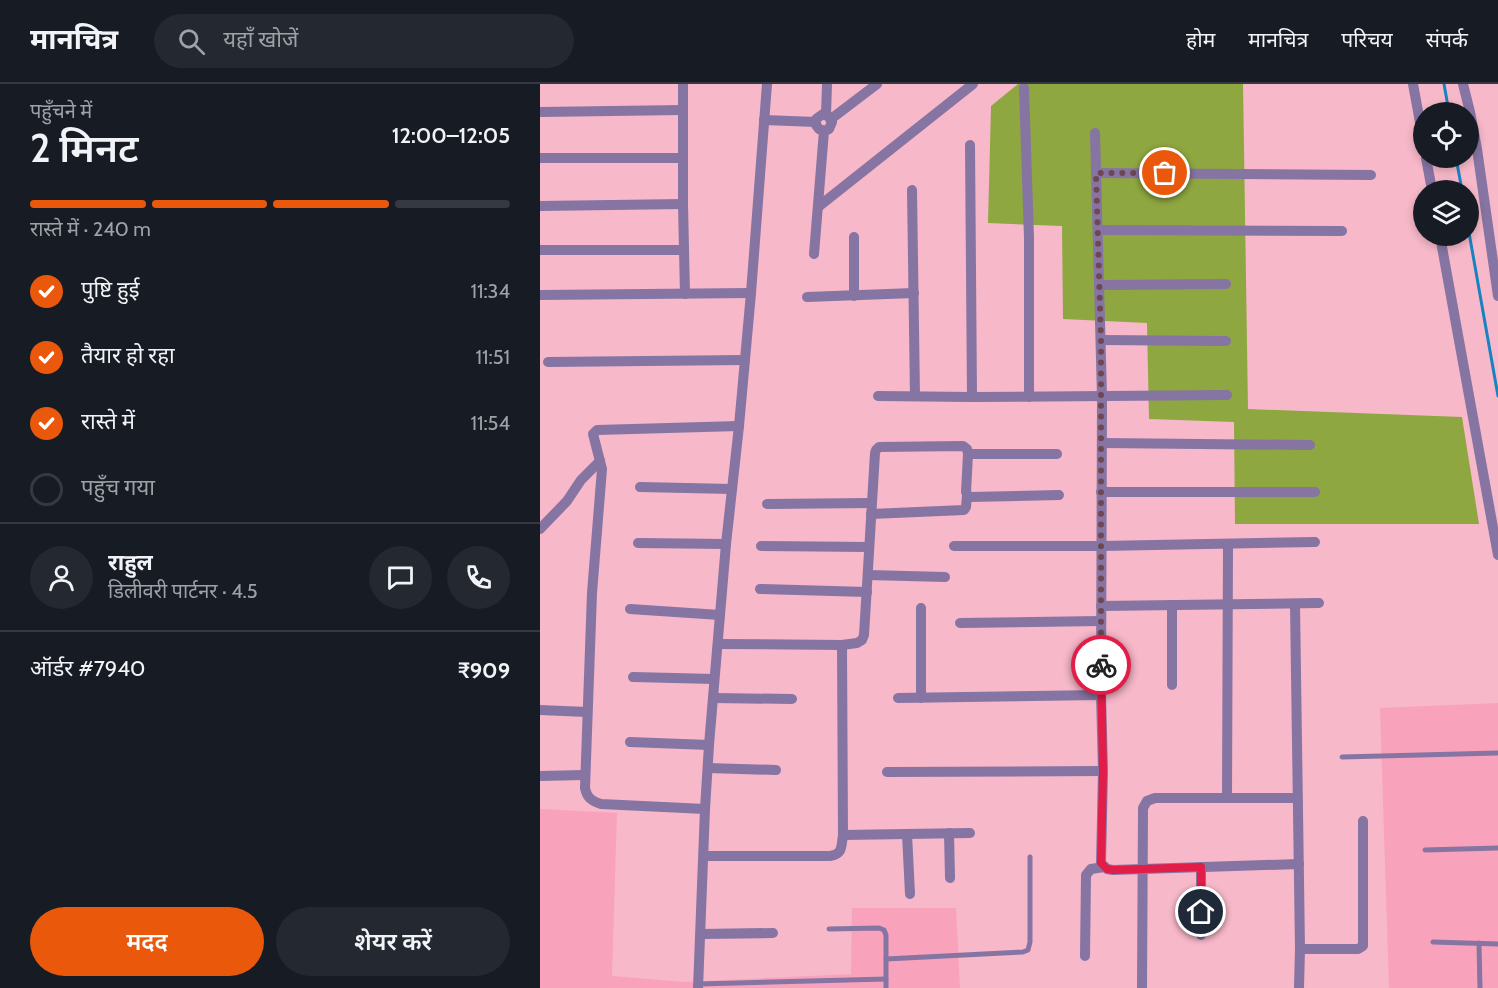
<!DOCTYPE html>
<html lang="hi">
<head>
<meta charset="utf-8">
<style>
	:root { --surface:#171b24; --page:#242831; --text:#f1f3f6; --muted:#9ea1a6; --line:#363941; --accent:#ea580c }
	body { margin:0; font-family:Cabin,"Noto Sans Devanagari",sans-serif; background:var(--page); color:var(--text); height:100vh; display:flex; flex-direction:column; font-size:22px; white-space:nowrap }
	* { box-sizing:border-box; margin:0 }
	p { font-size:20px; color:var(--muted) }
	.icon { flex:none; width:33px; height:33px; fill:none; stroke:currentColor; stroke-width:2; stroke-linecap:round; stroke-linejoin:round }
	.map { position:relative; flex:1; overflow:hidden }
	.side { display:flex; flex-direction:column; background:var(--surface); width:540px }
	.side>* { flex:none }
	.buttons { position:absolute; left:873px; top:18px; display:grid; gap:12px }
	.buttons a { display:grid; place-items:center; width:66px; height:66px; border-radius:50%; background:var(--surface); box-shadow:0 3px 9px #0003; font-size:30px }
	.pin { position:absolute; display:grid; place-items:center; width:51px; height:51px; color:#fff; margin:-26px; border:3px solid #fff; border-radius:50%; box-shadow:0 2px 6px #0007 }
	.courier { position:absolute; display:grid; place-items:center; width:60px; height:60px; margin:-30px; border:4px solid #e11d48; border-radius:50%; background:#fff; color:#222; box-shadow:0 2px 8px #0007 }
	.summary em { font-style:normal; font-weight:600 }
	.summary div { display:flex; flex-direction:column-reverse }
	.summary { display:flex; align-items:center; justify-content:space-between; height:102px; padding:0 30px }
	h1 { font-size:39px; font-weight:600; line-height:45px }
	.bar { display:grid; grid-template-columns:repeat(4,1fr); gap:9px 6px; align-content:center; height:72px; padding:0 30px }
	.bar i { height:8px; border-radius:4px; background:var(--line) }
	.bar .active { background:var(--accent) }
	.bar p { grid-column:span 4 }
	.line { display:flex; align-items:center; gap:15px; padding:0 30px; border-top:2px solid var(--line) }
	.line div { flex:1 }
	.round { display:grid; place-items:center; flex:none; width:63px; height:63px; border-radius:32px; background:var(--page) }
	ol { padding:0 30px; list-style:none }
	li { display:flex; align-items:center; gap:18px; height:66px }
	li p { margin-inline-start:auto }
	li .icon { padding:6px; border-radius:50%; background:var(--accent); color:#fff; stroke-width:4 }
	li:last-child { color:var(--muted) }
	li i { width:33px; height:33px; border:3px solid var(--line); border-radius:50% }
	.button { display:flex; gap:12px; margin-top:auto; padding:12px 30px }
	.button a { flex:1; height:69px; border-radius:36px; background:var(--accent); color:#fff; font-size:24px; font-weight:600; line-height:69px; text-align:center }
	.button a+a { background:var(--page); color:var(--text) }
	header { display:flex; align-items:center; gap:36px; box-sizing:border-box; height:84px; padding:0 30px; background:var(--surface); border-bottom:2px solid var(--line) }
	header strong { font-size:28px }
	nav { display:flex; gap:33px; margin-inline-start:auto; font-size:21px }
	.search { width:420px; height:54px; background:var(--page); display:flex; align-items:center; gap:15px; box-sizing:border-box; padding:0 21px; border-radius:33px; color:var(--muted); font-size:22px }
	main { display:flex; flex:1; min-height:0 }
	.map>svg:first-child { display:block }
</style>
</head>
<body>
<header>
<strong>मानचित्र</strong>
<div class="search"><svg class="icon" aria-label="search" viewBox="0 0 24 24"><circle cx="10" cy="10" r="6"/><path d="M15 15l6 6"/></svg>यहाँ खोजें</div>
<nav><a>होम</a><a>मानचित्र</a><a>परिचय</a><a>संपर्क</a></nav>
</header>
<main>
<section class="side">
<div class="summary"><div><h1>2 मिनट</h1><p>पहुँचने में</p></div><em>12:00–12:05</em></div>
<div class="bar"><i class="active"></i><i class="active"></i><i class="active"></i><i></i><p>रास्ते में · 240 m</p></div>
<ol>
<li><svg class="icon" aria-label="check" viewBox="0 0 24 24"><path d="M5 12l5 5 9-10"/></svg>पुष्टि हुई<p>11:34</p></li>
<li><svg class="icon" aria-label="check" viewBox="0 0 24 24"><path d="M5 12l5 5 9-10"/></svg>तैयार हो रहा<p>11:51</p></li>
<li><svg class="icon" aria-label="check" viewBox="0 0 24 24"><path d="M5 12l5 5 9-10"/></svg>रास्ते में<p>11:54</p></li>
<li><i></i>पहुँच गया</li>
</ol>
<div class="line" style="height:108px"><a class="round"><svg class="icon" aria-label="person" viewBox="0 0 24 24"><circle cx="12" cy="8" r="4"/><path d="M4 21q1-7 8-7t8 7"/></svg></a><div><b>राहुल</b><p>डिलीवरी पार्टनर · 4.5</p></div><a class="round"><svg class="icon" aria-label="chat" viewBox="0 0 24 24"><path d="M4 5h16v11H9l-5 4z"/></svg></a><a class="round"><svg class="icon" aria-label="phone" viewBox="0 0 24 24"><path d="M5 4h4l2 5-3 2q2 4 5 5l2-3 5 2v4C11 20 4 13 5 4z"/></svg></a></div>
<div class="line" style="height:78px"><div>ऑर्डर #7940</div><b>₹909</b></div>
<div class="button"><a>मदद</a><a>शेयर करें</a></div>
</section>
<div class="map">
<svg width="958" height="904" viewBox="0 0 958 904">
	<rect width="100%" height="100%" fill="#f7b8c9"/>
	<g fill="#f8a3bb">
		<path d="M958 619V904H849L840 624Z"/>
		<path d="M0 725 77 729 72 892 145 898 311 890 312 824H416L420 904H0Z"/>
	</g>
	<path fill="#8fa740" d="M478 0H703L708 325 922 333 939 440H695L694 338 609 335 607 239 523 235 522 142 448 139 451 22Z"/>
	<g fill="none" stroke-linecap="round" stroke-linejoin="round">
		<g stroke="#1883c1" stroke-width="3">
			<path d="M904 0 909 28"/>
			<path d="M916 74 922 106"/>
			<path d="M928 143 958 312"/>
		</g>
		<g stroke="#8674a3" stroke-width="5">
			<path d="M802 673 958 669"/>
			<path d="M885 766 958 764"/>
			<path d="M289 845 339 844 344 846 346 851V904"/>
			<path d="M893 858 958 860"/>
			<path d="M939 859 940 904"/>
			<path d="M346 875 483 868 488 866 490 858V773"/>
			<path d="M159 900 346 895"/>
		</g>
		<g stroke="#8674a3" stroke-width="10">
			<path d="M143 0V120L145 210"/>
			<path d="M873 0 884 60"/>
			<path d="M923 0 930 28 937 65 958 212"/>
			<path d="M484 4 489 154V313"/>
			<path d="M0 28 143 26"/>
			<path d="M286 31 287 0"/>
			<path d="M291 35 337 0"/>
			<path d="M224 36 276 38"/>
			<path d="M555 49 562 313 561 611 563 687 561 779 567 785 573 786 759 780"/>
			<path d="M430 61 432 313"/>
			<path d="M0 74H143"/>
			<path d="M886 74 892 106"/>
			<path d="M557 89 831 91"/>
			<path d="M372 106 375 312"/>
			<path d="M0 122 143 120"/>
			<path d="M278 123 433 0"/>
			<path d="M558 146 802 147"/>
			<path d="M900 152 958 471"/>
			<path d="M314 153V212"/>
			<path d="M0 166H144"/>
			<path d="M274 170 284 47 289 45 292 38 288 32 283 30 276 35V41L279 45 284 47"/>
			<path d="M560 201 686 200"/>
			<path d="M0 211 211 209"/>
			<path d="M267 213 374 209"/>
			<path d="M561 256 686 257"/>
			<path d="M8 278 205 276"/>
			<path d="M338 312 432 313 687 311"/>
			<path d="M562 359 770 361"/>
			<path d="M428 370H517"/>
			<path d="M100 403 192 405"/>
			<path d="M561 408H775"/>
			<path d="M227 420 331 419"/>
			<path d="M331 430 424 426 426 423 427 412"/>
			<path d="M0 445 27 417 41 396 60 377"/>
			<path d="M98 459 186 460"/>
			<path d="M221 462 329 463"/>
			<path d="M414 462H562L775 458"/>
			<path d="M328 491 405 493"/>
			<path d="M220 505 327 508"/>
			<path d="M755 520 760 865 759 904"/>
			<path d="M632 521V601"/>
			<path d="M561 522 779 519"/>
			<path d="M381 524V614"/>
			<path d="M90 525 180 531"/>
			<path d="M420 539 561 537"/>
			<path d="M178 560 302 561 317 559 322 556 324 551 335 369 336 366 339 363 423 362 427 365 428 370 426 408 429 413 519 411"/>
			<path d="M93 593 174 595"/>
			<path d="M173 614 252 615"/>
			<path d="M358 614 561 611"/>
			<path d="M0 626 47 628"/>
			<path d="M90 658 169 661"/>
			<path d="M168 684 236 686"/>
			<path d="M347 688 563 687"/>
			<path d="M0 692 44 691"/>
			<path d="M687 714 688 460"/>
			<path d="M165 725 61 720C52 717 47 714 45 704L52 509 62 385 53 350 57 346 199 342"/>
			<path d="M409 749 410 794"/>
			<path d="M367 750 370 810"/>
			<path d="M303 751 430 749"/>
			<path d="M164 772H290C303 770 301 763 303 751L302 561"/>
			<path d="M661 783V851"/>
			<path d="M161 850 233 849"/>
			<path d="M760 865H818L823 862V737"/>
			<path d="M545 872 546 791 551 785 564 783"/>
			<path d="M158 904 165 725 169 661 186 460 199 342 211 209 227 0"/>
			<path d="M602 904 603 724 607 717 615 714H757"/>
		</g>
	</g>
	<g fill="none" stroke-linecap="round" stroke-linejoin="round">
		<path stroke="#6e4753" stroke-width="6" stroke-dasharray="0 10.8" d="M561 581V256L556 89H625"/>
		<path stroke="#e11d48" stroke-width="8" d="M561 581 563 687 561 779 567 785 573 786 661 783V828"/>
	</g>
</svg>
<div class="buttons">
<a><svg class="icon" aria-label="locate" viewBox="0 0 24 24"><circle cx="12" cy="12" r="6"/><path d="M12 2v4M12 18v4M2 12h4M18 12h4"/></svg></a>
<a><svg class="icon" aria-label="layers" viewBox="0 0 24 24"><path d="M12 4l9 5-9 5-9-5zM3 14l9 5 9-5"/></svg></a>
</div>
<div class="pin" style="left:625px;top:89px;background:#ea580c"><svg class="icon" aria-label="bag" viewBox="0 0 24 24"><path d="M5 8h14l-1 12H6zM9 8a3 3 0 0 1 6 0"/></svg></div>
<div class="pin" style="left:661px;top:828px;background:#1f2937"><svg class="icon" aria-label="home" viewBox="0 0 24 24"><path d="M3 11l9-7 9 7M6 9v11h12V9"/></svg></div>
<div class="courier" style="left:561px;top:581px"><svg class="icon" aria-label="bike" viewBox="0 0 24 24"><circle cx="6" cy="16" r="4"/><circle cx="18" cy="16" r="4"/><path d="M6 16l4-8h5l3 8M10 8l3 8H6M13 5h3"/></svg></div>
</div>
</main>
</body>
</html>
